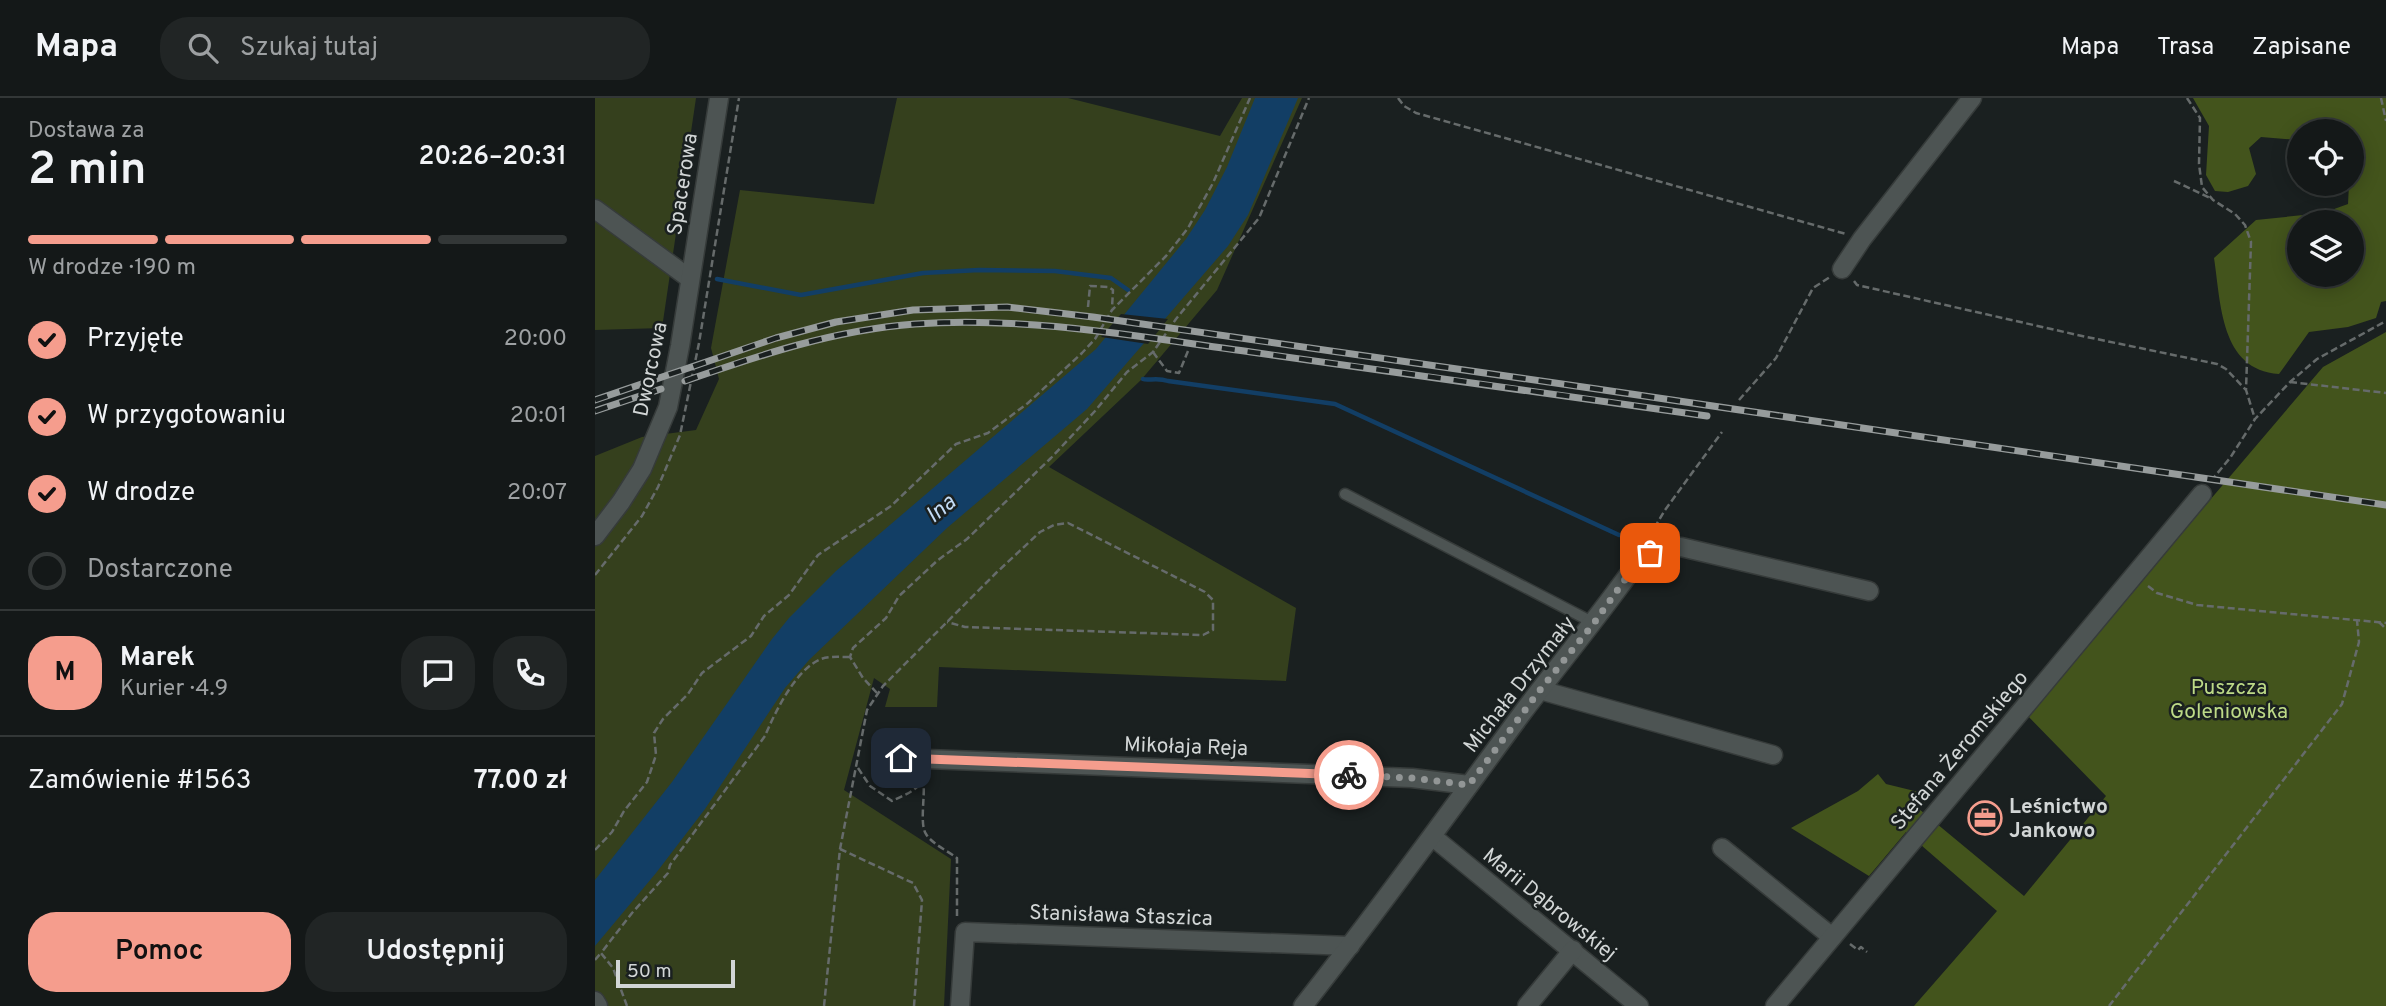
<!DOCTYPE html>
<html lang="pl">
<head>
<meta charset="utf-8">
<style>
	:root { --surface:#141818; --page:#212525; --text:#f1f3f6; --muted:#9da0a2; --line:#333737; --accent:#f59d8d }
	body { margin:0; font-family:Overpass,sans-serif; background:var(--page); color:var(--text); height:100vh; display:flex; flex-direction:column; font-size:26px; white-space:nowrap }
	* { box-sizing:border-box; margin:0 }
	p { font-size:23px; color:var(--muted) }
	.icon { flex:none; width:38px; height:38px; fill:none; stroke:currentColor; stroke-width:2; stroke-linecap:round; stroke-linejoin:round }
	.map { position:relative; flex:1; overflow:hidden }
	.drawer { display:flex; flex-direction:column; background:var(--surface); width:595px }
	.drawer>* { flex:none }
	.buttons { position:absolute; left:1692px; top:21px; display:grid; gap:14px }
	.buttons a { display:grid; place-items:center; width:77px; height:77px; border-radius:50%; background:var(--surface); box-shadow:0 4px 18px #0003,0 0 0 2px var(--line); font-size:35px }
	.scale { position:absolute; left:21px; bottom:18px; width:119px; box-sizing:border-box; padding-left:7px; border:4px solid #d2d6d6; border-top:0; font-size:19px; line-height:24px; white-space:nowrap; color:#d2d6d6; -webkit-text-stroke:5px #1a2020; paint-order:stroke }
	.pin { position:absolute; display:grid; place-items:center; width:60px; height:60px; color:#fff; margin:-30px; border-radius:14px; box-shadow:0 4px 10px #0006 }
	.courier { position:absolute; display:grid; place-items:center; width:70px; height:70px; margin:-35px; border:5px solid #f59d8d; border-radius:50%; background:#fff; color:#222; box-shadow:0 2px 9px #0007 }
	.headline em { font-style:normal; font-weight:600 }
	.headline div { display:flex; flex-direction:column-reverse }
	.headline { display:flex; align-items:center; justify-content:space-between; height:119px; padding:0 28px }
	h1 { font-size:46px; font-weight:600; line-height:52px }
	.bar { display:grid; grid-template-columns:repeat(4,1fr); gap:10px 7px; align-content:center; height:84px; padding:0 28px }
	.bar i { height:9px; border-radius:5px; background:var(--line) }
	.bar .active { background:var(--accent) }
	.bar p { grid-column:span 4 }
	.line { display:flex; align-items:center; gap:18px; padding:0 28px; border-top:2px solid var(--line) }
	.line div { flex:1 }
	.round { display:grid; place-items:center; flex:none; width:74px; height:74px; border-radius:28px; background:var(--page) }
	ol { padding:0 28px; list-style:none }
	li { display:flex; align-items:center; gap:21px; height:77px }
	li p { margin-inline-start:auto }
	li .icon { padding:7px; border-radius:50%; background:var(--accent); color:#111; stroke-width:4 }
	li:last-child { color:var(--muted) }
	li i { width:38px; height:38px; border:4px solid var(--line); border-radius:50% }
	.primary-button { display:flex; gap:14px; margin-top:auto; padding:14px 28px }
	.primary-button a { flex:1; height:80px; border-radius:28px; background:var(--accent); color:#111; font-size:28px; font-weight:600; line-height:80px; text-align:center }
	.primary-button a+a { background:var(--page); color:var(--text) }
	header { display:flex; align-items:center; gap:42px; box-sizing:border-box; height:98px; padding:0 35px; background:var(--surface); border-bottom:2px solid var(--line) }
	header strong { font-size:33px }
	nav { display:flex; gap:38px; margin-inline-start:auto; font-size:24px }
	.search { width:490px; height:63px; background:var(--page); display:flex; align-items:center; gap:18px; box-sizing:border-box; padding:0 24px; border-radius:28px; color:var(--muted); font-size:26px }
	main { display:flex; flex:1; min-height:0 }
	.map>svg:first-child { display:block }
</style>
</head>
<body>
<header>
<strong>Mapa</strong>
<div class="search"><svg class="icon" aria-label="search" viewBox="0 0 24 24"><circle cx="10" cy="10" r="6"/><path d="M15 15l6 6"/></svg>Szukaj tutaj</div>
<nav><a>Mapa</a><a>Trasa</a><a>Zapisane</a></nav>
</header>
<main>
<section class="drawer">
<div class="headline"><div><h1>2 min</h1><p>Dostawa za</p></div><em>20:26–20:31</em></div>
<div class="bar"><i class="active"></i><i class="active"></i><i class="active"></i><i></i><p>W drodze · 190 m</p></div>
<ol>
<li><svg class="icon" aria-label="check" viewBox="0 0 24 24"><path d="M5 12l5 5 9-10"/></svg>Przyjęte<p>20:00</p></li>
<li><svg class="icon" aria-label="check" viewBox="0 0 24 24"><path d="M5 12l5 5 9-10"/></svg>W przygotowaniu<p>20:01</p></li>
<li><svg class="icon" aria-label="check" viewBox="0 0 24 24"><path d="M5 12l5 5 9-10"/></svg>W drodze<p>20:07</p></li>
<li><i></i>Dostarczone</li>
</ol>
<div class="line" style="height:126px"><b class="round" style="background:var(--accent);color:#111">M</b><div><b>Marek</b><p>Kurier · 4.9</p></div><a class="round"><svg class="icon" aria-label="chat" viewBox="0 0 24 24"><path d="M4 5h16v11H9l-5 4z"/></svg></a><a class="round"><svg class="icon" aria-label="phone" viewBox="0 0 24 24"><path d="M5 4h4l2 5-3 2q2 4 5 5l2-3 5 2v4C11 20 4 13 5 4z"/></svg></a></div>
<div class="line" style="height:91px"><div>Zamówienie #1563</div><b>77.00 zł</b></div>
<div class="primary-button"><a>Pomoc</a><a>Udostępnij</a></div>
</section>
<div class="map">
<svg width="1791" height="908" viewBox="0 0 1791 908">
	<rect width="100%" height="100%" fill="#1a2020"/>
	<g fill="#35401d">
		<path d="M0 0H101L67 230 0 232Z"/>
		<path d="M302 0H473L625 38 647 0H707L622 192 546 282 454 369 701 510 691 583 344 569 342 609H290L295 591 279 580 249 692 356 761 349 908H0V358L47 339 101 332 124 281 116 250 145 92 279 106Z"/>
	</g>
	<g fill="#43541c" fill-rule="evenodd">
		<path d="M1598 0H1791V203L1786 204 1781 220 1753 229 1714 234 1684 276C1625 272 1626 205 1619 160L1661 122 1728 115 1753 106 1754 86H1757V33H1704V42L1666 39 1654 50 1661 76 1653 88 1633 94 1620 93 1611 77 1614 28ZM1704 124H1757V177H1704Z"/>
		<path d="M1791 234V908H1319L1402 813 1311 734 1274 778 1196 730 1263 693 1283 676 1291 686 1336 697 1324 711 1429 798 1511 698 1424 609 1576 423 1592 429 1728 269Z"/>
	</g>
	<path fill="#123e65" d="M660 0H703L653 117 633 148 492 311 352 430 214 562 190 590 110 711 61 775 0 848V782L77 684 177 541 194 520 241 473 501 251 591 141 610 112 632 69Z"/>
	<path fill="#1a2020" d="M526 216 573 221 553 246 506 239Z"/>
	<g fill="none" stroke-linecap="round" stroke-linejoin="round">
		<g stroke="#123e65" stroke-width="4.5">
			<path d="M122 181 206 197 328 175 384 172 460 173 516 180 533 192"/>
			<path d="M548 281C553 283 562 279 573 283L740 306 1024 437"/>
		</g>
		<defs>
			<path id="lane" d="M750 396 999 525"/>
			<g id="street">
				<path d="M0 111 94 180"/>
				<path d="M1247 171 1267 141 1377 0"/>
				<path d="M945 592 1178 657"/>
				<path d="M306 660 817 680 874 687"/>
				<path d="M838 739 1044 908"/>
				<path d="M1127 750 1237 839"/>
				<path d="M365 908 370 834 755 848"/>
				<path d="M708 908C784 812 855 713 928 614 965 565 1005 517 1041 466 1055 453 1068 450 1086 449L1274 493"/>
				<path d="M932 908 978 852"/>
				<path d="M1180 908 1607 396"/>
			</g>
			<g id="secondary">
				<path d="M0 438 26 404 47 371 73 309 85 248 124 0"/>
				<path d="M0 903 3 908"/>
			</g>
		</defs>
		<use href="#lane" stroke="#363b3a" stroke-width="13"/>
		<use href="#street" stroke="#363b3a" stroke-width="21"/>
		<use href="#secondary" stroke="#363b3a" stroke-width="21"/>
		<g stroke="#666b6b" stroke-width="2.5" stroke-dasharray="7 3.5" stroke-linecap="butt">
			<path d="M803 0 809 8 821 15 1251 136"/>
			<path d="M1592 0 1605 20 1604 66 1607 89 1618 102 1640 116 1650 127 1656 144 1651 292 1660 321"/>
			<path d="M1786 0 1791 23"/>
			<path d="M1579 83 1615 100"/>
			<path d="M1259 183 1262 187 1487 238 1622 266 1631 271 1651 292"/>
			<path d="M493 209 495 188 514 189 518 192 517 210"/>
			<path d="M558 254 572 273 584 275 593 253"/>
			<path d="M1695 284 1791 295"/>
			<path d="M1144 302 1181 260 1218 190 1235 179"/>
			<path d="M1616 383 1635 360 1660 321 1695 284 1722 261 1791 223"/>
			<path d="M1054 439 1070 412 1127 334"/>
			<path d="M0 477 47 418 63 389 85 337 104 245 144 0"/>
			<path d="M1553 488 1562 495 1602 507 1791 525"/>
			<path d="M1784 524 1791 531"/>
			<path d="M282 595 268 580 255 559 258 550 291 520 304 498 343 462 372 441 456 360 500 313 532 274 558 254 581 221 664 120 714 0"/>
			<path d="M263 670 275 688 297 703C309 697 323 693 328 680"/>
			<path d="M328 680C331 695 324 726 331 736 337 746 353 753 362 760V819"/>
			<path d="M245 751 318 785 327 802 319 908"/>
			<path d="M0 752 17 734 29 713 52 684 61 657 59 635 68 621 93 596 107 575 156 538 169 518 194 497 223 457 296 408 361 346 393 335 433 305 487 255 500 241 517 212 571 158 593 130 618 85 655 0"/>
			<path d="M1255 846 1263 852 1266 849 1272 854"/>
			<path d="M0 862 6 855"/>
			<path d="M32 908 18 870 6 855 37 815 73 775 75 767 170 638C180 614 201 571 226 561 235 558 245 559 255 559"/>
			<path d="M229 908 245 751 272 612 288 588 401 475 445 434 459 427 473 425 610 494 618 502V532L608 537 370 529 352 524"/>
			<path d="M1514 908 1747 606 1764 544 1762 522"/>
		</g>
		<use href="#lane" stroke="#4d5453" stroke-width="10"/>
		<use href="#street" stroke="#4d5453" stroke-width="18"/>
		<use href="#secondary" stroke="#4d5453" stroke-width="18"/>
		<defs>
			<g id="rail">
				<path d="M90 283C165 257 239 232 320 226 432 218 545 239 656 254 808 275 960 296 1112 318"/>
				<path d="M0 302 181 240 241 224 318 212 412 209 498 219 1002 291 1791 407"/>
				<path d="M0 313 66 291"/>
			</g>
		</defs>
		<use href="#rail" stroke="#979c9c" stroke-width="7"/>
		<use href="#rail" stroke="#1a2020" stroke-width="4.5" stroke-dasharray="13" stroke-linecap="butt"/>
	</g>
	<g fill="none" stroke-linecap="round" stroke-linejoin="round">
		<path stroke="#929696" stroke-width="7" stroke-dasharray="0 12.6" d="M754 677 817 680 874 687 945 592 999 525 1041 466 1055 455"/>
		<path stroke="#f59d8d" stroke-width="9" d="M306 660 754 677"/>
	</g>
	<defs>
		<symbol id="office-ring" viewBox="-11 -11 22 22"><circle r="9.5" fill="#1a2020" stroke="#f59d8d" stroke-width="1.5"/><path d="M-6-3h4V-5.5h4V-3h4V5H-6ZM-1-4.5V-3h2v-1.5ZM-6 0V1H6V0Z" fill="#f59d8d"/></symbol>
	</defs>
	<g fill-rule="evenodd">
		<use href="#office-ring" x="1371" y="701" width="38" height="38"/>
	</g>
	<g text-anchor="middle" stroke-width="5" stroke-linejoin="round" paint-order="stroke">
		<g font-size="21" fill="#d2d6d6" stroke="#1a2020">
			<text transform="translate(87 86) rotate(-81)" y="7">Spacerowa</text>
			<text transform="translate(55 271) rotate(-78)" y="7">Dworcowa</text>
			<text transform="translate(924 586) rotate(-52)" y="7">Michała Drzymały</text>
			<text transform="translate(591 648) rotate(2)" y="7">Mikołaja Reja</text>
			<text transform="translate(1364 652) rotate(-50)" y="7">Stefana Żeromskiego</text>
			<text transform="translate(955 806) rotate(39)" y="7">Marii Dąbrowskiej</text>
			<text transform="translate(526 817) rotate(2)" y="7">Stanisława Staszica</text>
		</g>
		<g font-size="21" fill="#bdda87" stroke="#1a2020">
			<text x="1634" y="596">Puszcza<tspan x="1634" dy="24">Goleniowska</tspan></text>
		</g>
		<g font-size="21" font-weight="bold" fill="#d2d6d6" stroke="#1a2020" text-anchor="start">
			<text x="1414" y="715">Leśnictwo<tspan x="1414" dy="24">Jankowo</tspan></text>
		</g>
		<g font-size="23" font-style="italic" fill="#c3dcf6" stroke="#1a2020">
			<text transform="translate(345 410) rotate(-39)" y="8">Ina</text>
		</g>
	</g>
</svg>
<div class="buttons">
<a><svg class="icon" aria-label="locate" viewBox="0 0 24 24"><circle cx="12" cy="12" r="6"/><path d="M12 2v4M12 18v4M2 12h4M18 12h4"/></svg></a>
<a><svg class="icon" aria-label="layers" viewBox="0 0 24 24"><path d="M12 4l9 5-9 5-9-5zM3 14l9 5 9-5"/></svg></a>
</div>
<div class="scale">50 m</div>
<div class="pin" style="left:1055px;top:455px;background:#ea580c"><svg class="icon" aria-label="bag" viewBox="0 0 24 24"><path d="M5 8h14l-1 12H6zM9 8a3 3 0 0 1 6 0"/></svg></div>
<div class="pin" style="left:306px;top:660px;background:#1f2937"><svg class="icon" aria-label="home" viewBox="0 0 24 24"><path d="M3 11l9-7 9 7M6 9v11h12V9"/></svg></div>
<div class="courier" style="left:754px;top:677px"><svg class="icon" aria-label="bike" viewBox="0 0 24 24"><circle cx="6" cy="16" r="4"/><circle cx="18" cy="16" r="4"/><path d="M6 16l4-8h5l3 8M10 8l3 8H6M13 5h3"/></svg></div>
</div>
</main>
</body>
</html>
